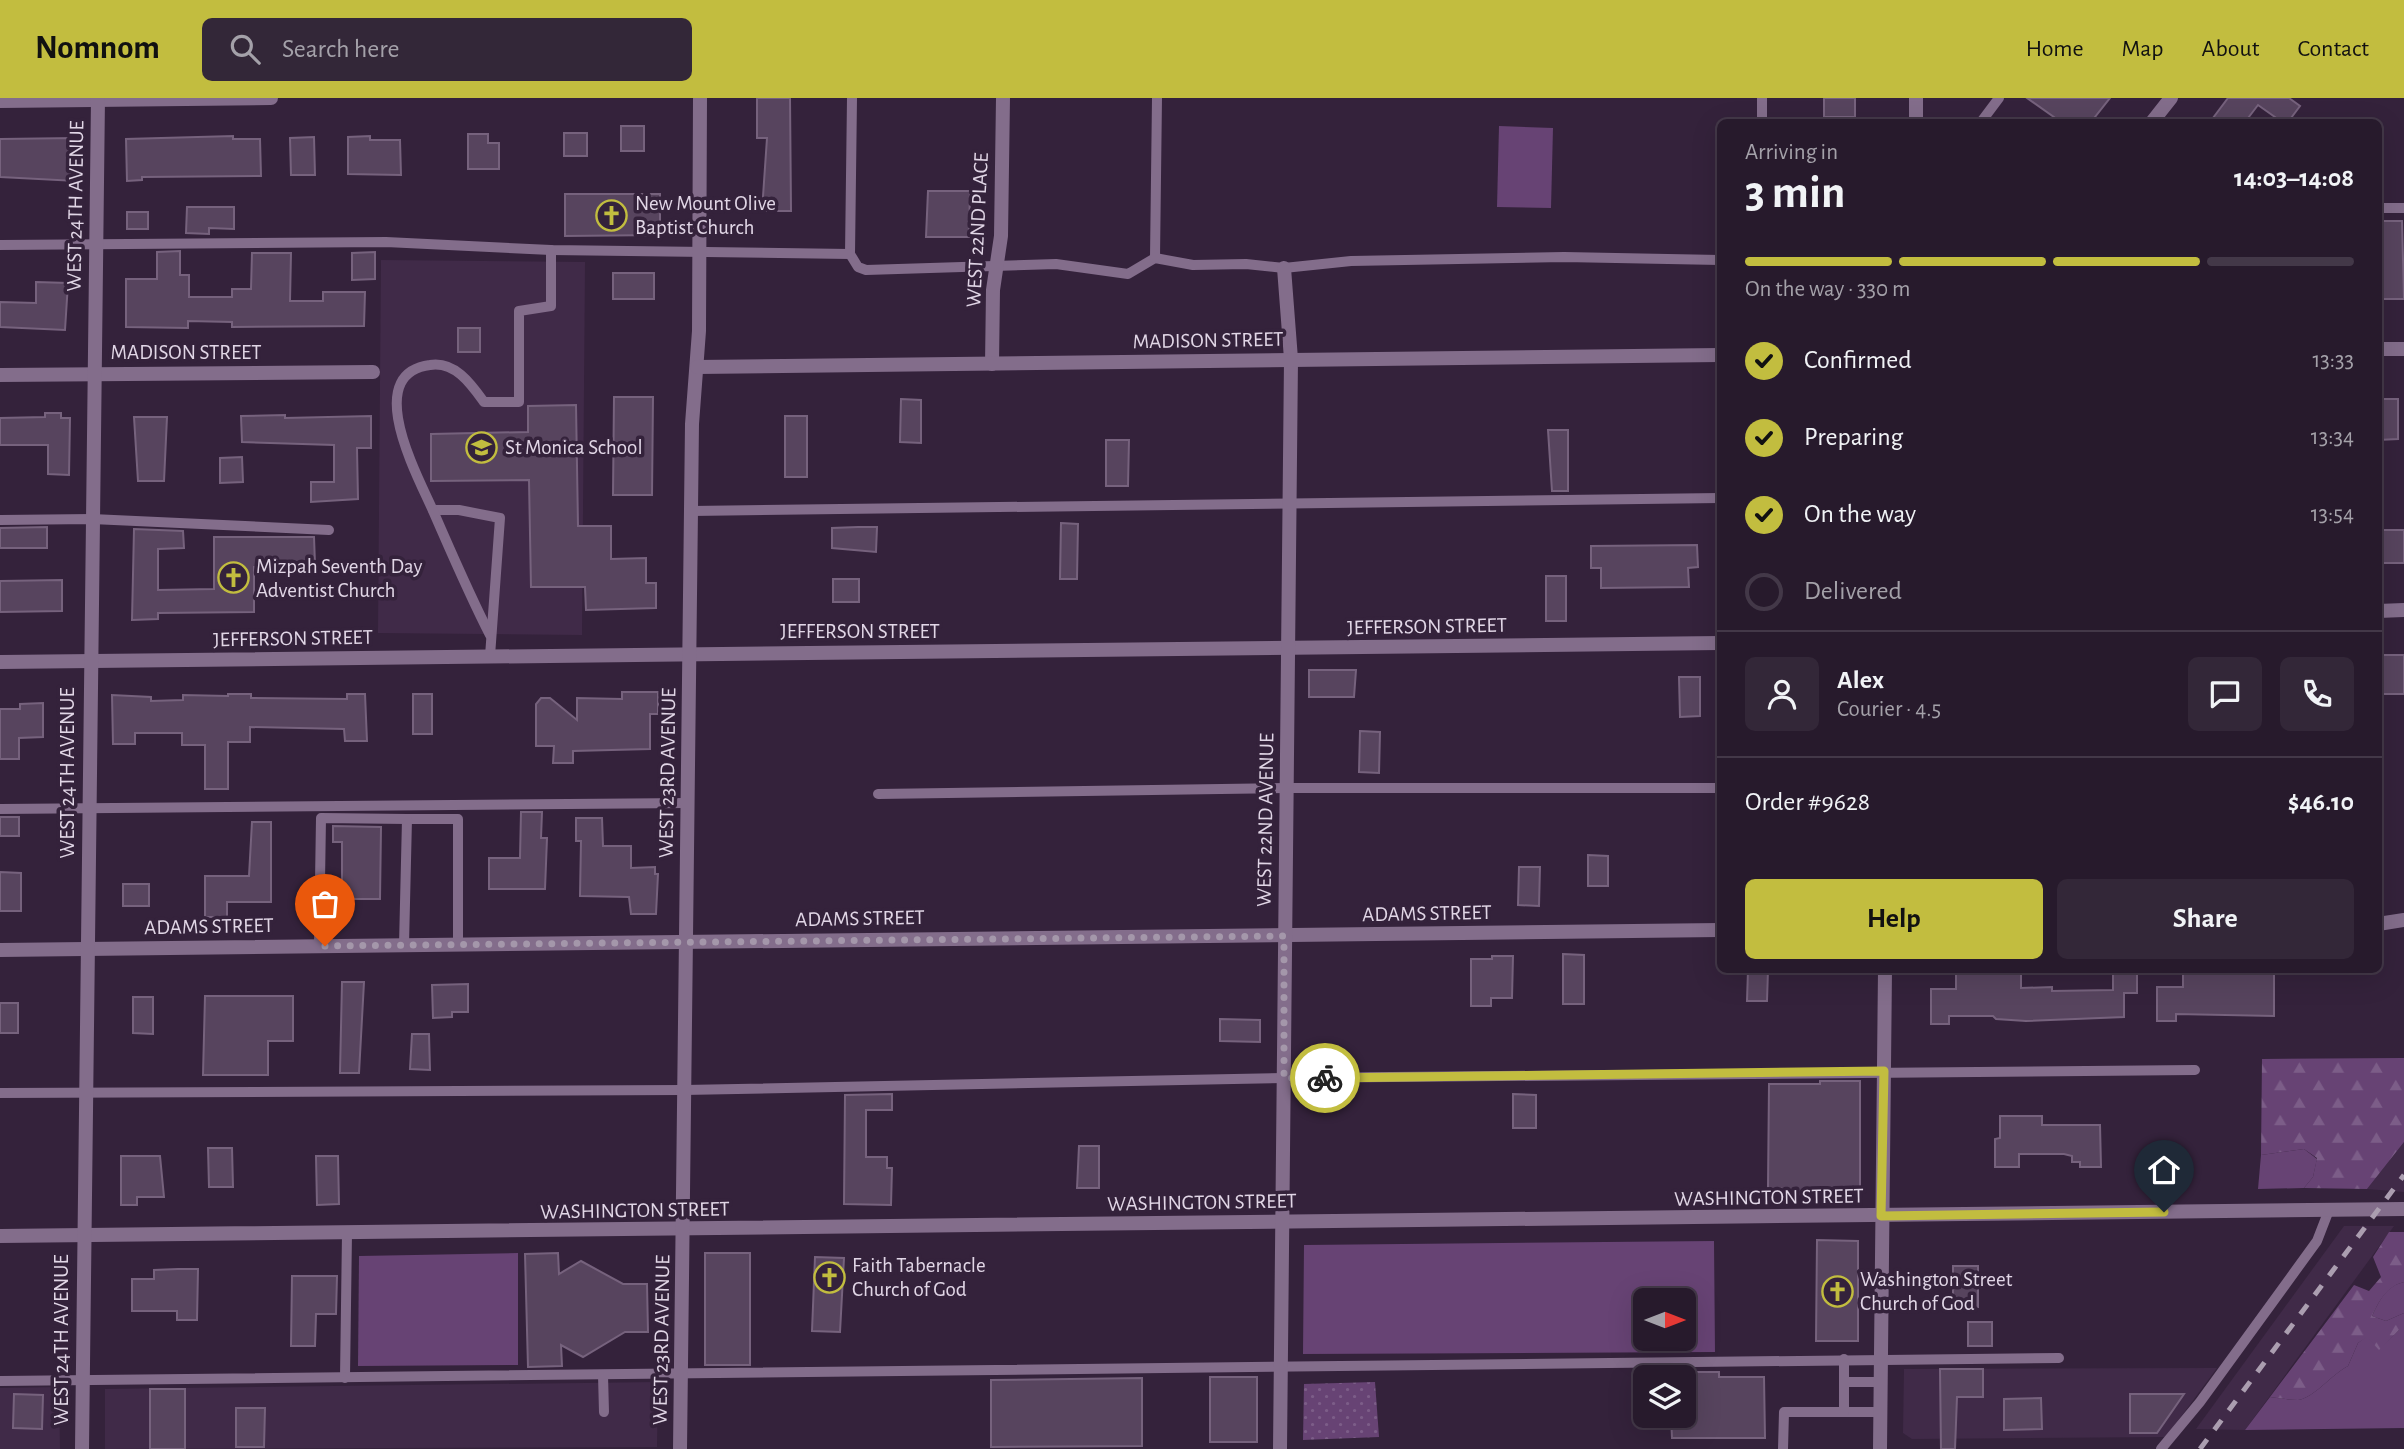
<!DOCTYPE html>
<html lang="en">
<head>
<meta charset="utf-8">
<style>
	:root { --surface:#271a2c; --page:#332738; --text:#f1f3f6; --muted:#a4a1a9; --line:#433848; --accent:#c2bd3f }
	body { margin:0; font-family:"Alegreya Sans",sans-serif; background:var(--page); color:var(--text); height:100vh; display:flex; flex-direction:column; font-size:26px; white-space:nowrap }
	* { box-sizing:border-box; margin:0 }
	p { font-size:23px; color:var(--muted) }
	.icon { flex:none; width:38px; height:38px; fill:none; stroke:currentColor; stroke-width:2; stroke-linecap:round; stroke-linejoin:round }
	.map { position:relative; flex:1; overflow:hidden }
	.details { position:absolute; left:1717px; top:21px; width:665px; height:854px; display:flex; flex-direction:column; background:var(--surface); border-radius:10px; box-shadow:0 7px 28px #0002,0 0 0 2px var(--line) }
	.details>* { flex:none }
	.needle { width:46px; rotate:90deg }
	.tools { position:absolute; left:1633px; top:1190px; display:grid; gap:14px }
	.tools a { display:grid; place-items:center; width:63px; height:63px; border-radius:10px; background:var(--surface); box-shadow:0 7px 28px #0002,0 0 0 2px var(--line); font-size:35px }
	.pin { position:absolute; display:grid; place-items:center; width:60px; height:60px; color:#fff; margin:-72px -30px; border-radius:50% 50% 50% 0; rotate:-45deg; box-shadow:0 0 7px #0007 }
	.pin .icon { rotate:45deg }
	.courier { position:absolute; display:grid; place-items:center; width:70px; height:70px; margin:-35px; border:5px solid #c2bd3f; border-radius:50%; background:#fff; color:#222; box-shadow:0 2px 9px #0007 }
	.summary em { font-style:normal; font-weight:600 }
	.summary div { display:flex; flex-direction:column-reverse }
	.summary { display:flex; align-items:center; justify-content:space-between; height:119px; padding:0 28px }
	h1 { font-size:46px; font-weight:600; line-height:52px }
	.bar { display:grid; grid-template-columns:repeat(4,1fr); gap:10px 7px; align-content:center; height:84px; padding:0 28px }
	.bar i { height:9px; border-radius:5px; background:var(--line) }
	.bar .active { background:var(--accent) }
	.bar p { grid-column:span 4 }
	.line { display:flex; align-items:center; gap:18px; padding:0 28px; border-top:2px solid var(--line) }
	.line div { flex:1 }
	.round { display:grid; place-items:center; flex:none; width:74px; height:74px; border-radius:10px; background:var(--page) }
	ol { padding:0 28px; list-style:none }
	li { display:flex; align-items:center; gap:21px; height:77px }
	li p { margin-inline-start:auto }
	li .icon { padding:7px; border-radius:50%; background:var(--accent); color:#111; stroke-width:4 }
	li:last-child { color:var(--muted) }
	li i { width:38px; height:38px; border:4px solid var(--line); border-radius:50% }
	.button { display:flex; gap:14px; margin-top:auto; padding:14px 28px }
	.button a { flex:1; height:80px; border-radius:10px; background:var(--accent); color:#111; font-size:28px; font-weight:600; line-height:80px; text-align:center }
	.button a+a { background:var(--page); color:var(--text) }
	header { display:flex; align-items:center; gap:42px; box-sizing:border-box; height:98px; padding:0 35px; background:var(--accent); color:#111 }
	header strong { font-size:33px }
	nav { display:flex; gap:38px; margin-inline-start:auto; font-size:24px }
	.search { width:490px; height:63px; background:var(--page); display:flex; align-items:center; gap:18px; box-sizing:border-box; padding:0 24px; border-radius:10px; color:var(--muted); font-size:26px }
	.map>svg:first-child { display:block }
</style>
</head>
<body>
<header>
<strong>Nomnom</strong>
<div class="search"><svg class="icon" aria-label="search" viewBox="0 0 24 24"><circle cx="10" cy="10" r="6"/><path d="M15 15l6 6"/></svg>Search here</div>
<nav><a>Home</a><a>Map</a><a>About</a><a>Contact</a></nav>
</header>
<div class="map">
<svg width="2404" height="1351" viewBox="0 0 2404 1351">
	<defs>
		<pattern id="forest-firs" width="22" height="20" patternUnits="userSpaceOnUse" patternTransform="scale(1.75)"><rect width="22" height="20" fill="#674374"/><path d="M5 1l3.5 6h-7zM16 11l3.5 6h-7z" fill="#7c5d88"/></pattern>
		<pattern id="garden-dots" width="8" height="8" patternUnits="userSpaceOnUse" patternTransform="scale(1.75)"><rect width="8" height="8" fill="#674374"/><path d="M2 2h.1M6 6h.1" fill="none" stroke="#7c5d88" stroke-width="1.8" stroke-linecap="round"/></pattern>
	</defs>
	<rect width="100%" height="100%" fill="#34223b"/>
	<g fill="#402a48">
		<path d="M381 162 585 164 582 537 378 535Z"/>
		<path d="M2404 1044V1094L2367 1091Z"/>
		<path d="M2344 1128H2394L2245 1332 2196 1331Z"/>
		<path d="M2217 1270 2166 1339 1912 1341 1903 1335 1904 1271Z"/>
		<path d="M658 1284 657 1349 105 1351V1291Z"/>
		<path d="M59 1289 60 1351H0V1290Z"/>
	</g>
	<g fill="#674374" fill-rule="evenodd">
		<path d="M1499 28 1553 30 1551 110 1497 109Z"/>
		<path d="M2304 1051 2317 1061 2313 1079 2304 1090 2258 1091 2261 1057Z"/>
		<path d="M1714 1143 1715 1254 1303 1256 1304 1147ZM1645 1202H1684V1241H1645Z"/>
		<path d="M518 1155V1267L358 1268 359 1158Z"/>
		<path d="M2404 1184V1215L2386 1223 2372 1218C2379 1203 2386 1188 2404 1184Z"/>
		<path d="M2399 1232H2404V1330L2245 1332 2270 1299C2279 1300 2289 1302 2298 1302 2314 1300 2332 1276 2348 1268L2358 1245 2367 1238 2379 1251Z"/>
	</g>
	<g fill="url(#forest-firs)">
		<path d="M2404 960V1044L2367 1091 2304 1090 2313 1079 2317 1060 2304 1051 2261 1057 2262 961Z"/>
		<path d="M2389 1134H2404V1184C2387 1188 2379 1203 2372 1218L2386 1223 2404 1215V1232H2399L2379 1252 2367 1239 2358 1245 2348 1268C2332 1276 2314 1300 2298 1302 2289 1302 2279 1300 2270 1299L2354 1187 2369 1193 2381 1179 2373 1159Z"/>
	</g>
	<path fill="url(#garden-dots)" d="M1375 1284 1379 1339 1303 1342 1304 1286Z"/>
	<g fill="#57445e" stroke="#76627d" stroke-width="2">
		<path d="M757 0H790L791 113H762L767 40H757Z"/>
		<rect x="1824" y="0" width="31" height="19"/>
		<path d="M2027 0H2110L2091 24H2061Z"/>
		<path d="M2228 0H2289L2300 8 2288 24H2282L2258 7 2245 24H2210Z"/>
		<rect x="621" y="28" width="23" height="25"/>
		<rect x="564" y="35" width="23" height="23"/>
		<path d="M468 36H488V45H499V71H468Z"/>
		<path d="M233 38V41H260L261 78 142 79V82L127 83 126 41Z"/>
		<path d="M370 38V42H400L401 77 348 76V39Z"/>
		<path d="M314 39 315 77H291L290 40Z"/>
		<path d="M75 40 76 83 0 79V41Z"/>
		<path d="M928 93H970L969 139H926Z"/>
		<path d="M565 96H660V137L565 138Z"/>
		<path d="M187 109H234V131L209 130V136L186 135Z"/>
		<rect x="127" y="114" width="21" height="17"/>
		<path d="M2378 123H2402L2404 201H2378Z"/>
		<path d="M180 153V177H189V199H232V191H251L252 155H291L290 203H323V194H365L364 228 232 229V224L188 223V230L126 229V181H157V154Z"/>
		<path d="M375 154V181L352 182V155Z"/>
		<rect x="613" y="175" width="41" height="26"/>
		<path d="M36 184 68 185 65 232 0 229V204L36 205Z"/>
		<rect x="458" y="230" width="22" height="24"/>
		<path d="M614 299H653L652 397H613Z"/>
		<path d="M901 301 921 302V345L900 344Z"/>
		<path d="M2378 301H2398V341L2378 342Z"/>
		<path d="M576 307 578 428H611V461L646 460V485H656V510L586 512 585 489H531L529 382 431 383V336L528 334V308Z"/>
		<path d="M45 315H61V320H70L69 377 48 376V347H0V320L45 319Z"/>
		<path d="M285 317V320L371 318V350H357L358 401 311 404V384H334V347L242 344 241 318Z"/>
		<rect x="785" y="318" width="22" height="61"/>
		<path d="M134 319H167L164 383H138Z"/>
		<path d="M1548 332H1568V393H1552Z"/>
		<path d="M1106 342H1129L1128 388H1106Z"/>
		<path d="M242 359 243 384 220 385V360Z"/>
		<path d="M1061 425 1078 426 1077 481H1060Z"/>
		<path d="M47 429V450H0V430Z"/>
		<path d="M858 429H877L876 454 832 450V430Z"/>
		<path d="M134 431 183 433 184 450 158 451V492L214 491V439H314L315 466 254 469V514L158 515V521L132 522Z"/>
		<rect x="2378" y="432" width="26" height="33"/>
		<path d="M1697 447 1698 469 1688 470 1689 489 1601 490V470H1591V448Z"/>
		<rect x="1546" y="478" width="20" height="45"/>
		<rect x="833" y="481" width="26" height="23"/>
		<path d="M62 482V513L0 514V483Z"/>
		<rect x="2379" y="557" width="25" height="39"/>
		<path d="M1309 572H1356L1354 599H1309Z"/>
		<path d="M1679 579H1700V618L1680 619Z"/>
		<path d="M622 594H658V616H650V651L573 653V665H553L554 648H536V606L541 600H550L577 622V600L622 601Z"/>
		<path d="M228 596H251V600L347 601V596H365L367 643H345L344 631 250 629V644H228V691H205V647H182V635H135V646H113L112 597 151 599V603L183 602V597L228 598Z"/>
		<rect x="413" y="596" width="19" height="40"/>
		<path d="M43 605V639L19 640V661H0V611H20V606Z"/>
		<path d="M1360 633 1380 634 1379 675 1359 674Z"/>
		<path d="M521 714H542L541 740H547L545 791H489V760H520Z"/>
		<rect x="0" y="719" width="19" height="19"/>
		<path d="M576 720H602L603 748H631V770L655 769V776H658L656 816H631L629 799 580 798 581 743H576Z"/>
		<path d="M252 724H271V804H227V819H205V778H249Z"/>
		<path d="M333 728 381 729 380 801H342V744H333Z"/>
		<path d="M1588 757 1608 758V788H1588Z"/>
		<path d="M1519 769H1540L1539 808 1518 807Z"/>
		<path d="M0 774 21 775V813H0Z"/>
		<rect x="123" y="786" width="26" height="22"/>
		<path d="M1563 856 1584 857V906H1563Z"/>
		<path d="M1492 858H1513L1512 900H1491V908H1471V861H1492Z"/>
		<path d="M1748 872H1768L1767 903H1747Z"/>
		<path d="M2274 872V918L2176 916V923H2157V889H2183V873Z"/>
		<path d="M2113 874H2137V895H2124V919L2026 923 1996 921 1993 918H1949V926H1931V891H1956V875L2021 876V890L2052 889V893L2113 892Z"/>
		<path d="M342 884H364L359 975H340Z"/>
		<path d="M468 886V914H452V919L433 920 432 887Z"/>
		<path d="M205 898H293V943H268V977H203Z"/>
		<path d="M133 899H153V936L133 935Z"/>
		<rect x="0" y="905" width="18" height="30"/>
		<path d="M1220 921 1260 922V944L1220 943Z"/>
		<path d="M412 936H429L430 972 410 971Z"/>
		<path d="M1820 983H1860V1097L1781 1096V1090H1768L1769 986H1820Z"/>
		<path d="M892 996V1012H866V1059H887V1070H892L891 1107 844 1106 845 997Z"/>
		<path d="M1513 996 1536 997V1030H1513Z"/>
		<path d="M2000 1018H2042V1027H2100L2101 1069H2080V1064H2072V1058L2064 1056H2019V1069H1995V1041L2000 1040Z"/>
		<path d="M1079 1048H1099V1090H1077Z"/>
		<path d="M208 1050H232L233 1089H209Z"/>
		<path d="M121 1058H160L164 1099H137V1107H121Z"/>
		<path d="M316 1058H338L339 1106 317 1107Z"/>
		<path d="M1817 1142 1858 1143V1243H1816Z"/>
		<path d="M558 1155 559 1176 581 1163 623 1186H647L648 1234H625L583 1259 561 1247 562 1268 528 1269 525 1156Z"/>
		<rect x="705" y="1155" width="45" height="112"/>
		<path d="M815 1159 844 1160 840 1234 812 1233Z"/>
		<rect x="1953" y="1168" width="25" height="41"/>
		<path d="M178 1171H198L197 1222H177V1213H132V1181H154V1172Z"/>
		<path d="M292 1178H337L336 1216H316L315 1248H291Z"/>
		<rect x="1968" y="1224" width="24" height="24"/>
		<path d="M1940 1271H1983V1299H1957L1955 1351H1941Z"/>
		<path d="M1684 1274H1719V1279H1764L1765 1340H1672L1671 1318H1684Z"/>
		<rect x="1210" y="1279" width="47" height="65"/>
		<path d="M1142 1280V1348L991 1349V1282Z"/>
		<rect x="150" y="1291" width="35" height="60"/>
		<path d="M14 1296 43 1297 42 1331 13 1330Z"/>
		<path d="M2130 1296H2184L2157 1335H2130Z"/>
		<path d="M2041 1300 2042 1331 2004 1332V1301Z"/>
		<path d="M236 1310H265L264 1349H236Z"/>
	</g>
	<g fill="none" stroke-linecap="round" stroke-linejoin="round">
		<g stroke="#836d8b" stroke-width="10">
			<path d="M852 0 850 156 858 169 866 172 1056 166 1128 176 1155 160 1193 167 1246 166 1284 170 1351 163 1564 159 1720 162"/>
			<path d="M1762 24V0"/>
			<path d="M1981 24 1999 0"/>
			<path d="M2378 110H2404"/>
			<path d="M0 147 386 144 551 152 850 156"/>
			<path d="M1155 160 1157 0"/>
			<path d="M433 412H459L500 420 490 558"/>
			<path d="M691 413 1720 400"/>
			<path d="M0 422 92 421 329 432"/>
			<path d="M490 537C469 496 452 456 434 415 420 382 360 276 430 267 455 263 471 286 484 304H519V213L551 208V152"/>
			<path d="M878 696 1287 690H1720"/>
			<path d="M0 711 688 705"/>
			<path d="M404 847 407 721H458V846"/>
			<path d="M319 848 321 720 407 721"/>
			<path d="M0 995 684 992 1284 980 2195 972"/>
			<path d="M603 1277 604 1314"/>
			<path d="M345 1280 347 1135"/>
			<path d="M0 1283 2059 1260"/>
			<path d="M1844 1284H1881"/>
			<path d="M1844 1314H1880"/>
			<path d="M1783 1351 1784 1314H1844V1261"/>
			<path d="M2161 1351 2200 1304 2317 1143 2329 1112"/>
		</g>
		<g stroke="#836d8b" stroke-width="14">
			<path d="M0 3 271 0"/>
			<path d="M2152 24 2171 0"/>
			<path d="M992 266 993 192 1001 138 1003 0"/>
			<path d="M0 277 373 274"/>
			<path d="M2378 513 2404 512"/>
			<path d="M0 564 1720 545"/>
			<path d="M2378 826 2404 822"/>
			<path d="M0 852 1720 832"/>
			<path d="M0 1138 2404 1111"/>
			<path d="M82 1351 98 0"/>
			<path d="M680 1351 692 326 699 233 700 0"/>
			<path d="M1280 1351 1291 261 1284 170"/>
		</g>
		<g stroke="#836d8b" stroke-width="14">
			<path d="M1916 24V0"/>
			<path d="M2378 251H2404"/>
			<path d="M697 269 1720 257"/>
			<path d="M1880 1351 1885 872"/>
		</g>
		<path stroke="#ab9eb0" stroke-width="5" stroke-dasharray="12 12" stroke-linecap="butt" d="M2200 1351 2404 1077"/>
	</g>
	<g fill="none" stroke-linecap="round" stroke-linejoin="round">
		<path stroke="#a497aa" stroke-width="7" stroke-dasharray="0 12.6" d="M325 848 1284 838V980H1325"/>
		<path stroke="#c2bd3f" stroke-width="9" d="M1325 980 1884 973 1881 1118 2164 1114"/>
	</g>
	<defs>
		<symbol id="church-ring" viewBox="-11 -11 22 22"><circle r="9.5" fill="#34223b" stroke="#c2bd3f" stroke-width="1.5"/><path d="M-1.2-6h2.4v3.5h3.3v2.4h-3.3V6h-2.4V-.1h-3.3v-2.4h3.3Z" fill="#c2bd3f"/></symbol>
		<symbol id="school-ring" viewBox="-11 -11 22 22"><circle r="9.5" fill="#34223b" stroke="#c2bd3f" stroke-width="1.5"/><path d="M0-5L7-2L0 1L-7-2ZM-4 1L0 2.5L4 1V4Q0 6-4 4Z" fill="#c2bd3f"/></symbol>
	</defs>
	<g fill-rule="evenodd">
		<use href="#church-ring" x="594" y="100" width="35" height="35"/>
		<use href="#school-ring" x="464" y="332" width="35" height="35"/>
		<use href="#church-ring" x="216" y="462" width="35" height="35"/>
		<use href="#church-ring" x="812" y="1162" width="35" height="35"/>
		<use href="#church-ring" x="1820" y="1176" width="35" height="35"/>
	</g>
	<g text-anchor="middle" stroke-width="7" stroke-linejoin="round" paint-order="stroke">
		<g font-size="21" fill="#e1d6e6" stroke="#34223b" text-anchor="start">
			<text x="635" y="112">New Mount Olive<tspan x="635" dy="24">Baptist Church</tspan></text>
			<text x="505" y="356">St Monica School</text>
			<text x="256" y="475">Mizpah Seventh Day<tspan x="256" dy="24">Adventist Church</tspan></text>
			<text x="852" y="1174">Faith Tabernacle<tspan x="852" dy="24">Church of God</tspan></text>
			<text x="1860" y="1188">Washington Street<tspan x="1860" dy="24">Church of God</tspan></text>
		</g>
		<g font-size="21" fill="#e1d6e6" stroke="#34223b">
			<text transform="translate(75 108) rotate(-89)" y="7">WEST 24TH AVENUE</text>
			<text transform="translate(977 132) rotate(-87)" y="7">WEST 22ND PLACE</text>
			<text transform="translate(1208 242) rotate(-1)" y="7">MADISON STREET</text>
			<text x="186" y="261">MADISON STREET</text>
			<text transform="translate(1427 528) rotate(-1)" y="7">JEFFERSON STREET</text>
			<text x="860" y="540">JEFFERSON STREET</text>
			<text transform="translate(293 540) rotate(-1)" y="7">JEFFERSON STREET</text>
			<text transform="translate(67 675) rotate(-90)" y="7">WEST 24TH AVENUE</text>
			<text transform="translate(667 675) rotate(-89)" y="7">WEST 23RD AVENUE</text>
			<text transform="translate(1265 722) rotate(-89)" y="7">WEST 22ND AVENUE</text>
			<text transform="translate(1427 815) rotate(-1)" y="7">ADAMS STREET</text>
			<text transform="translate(860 820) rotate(-1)" y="7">ADAMS STREET</text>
			<text transform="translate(209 828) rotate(-1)" y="7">ADAMS STREET</text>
			<text transform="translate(1769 1099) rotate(-1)" y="7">WASHINGTON STREET</text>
			<text transform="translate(1202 1104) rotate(-1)" y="7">WASHINGTON STREET</text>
			<text transform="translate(635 1112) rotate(-1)" y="7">WASHINGTON STREET</text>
			<text transform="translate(61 1242) rotate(-90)" y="7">WEST 24TH AVENUE</text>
			<text transform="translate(661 1242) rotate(-89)" y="7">WEST 23RD AVENUE</text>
		</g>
	</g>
</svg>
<div class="tools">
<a><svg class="needle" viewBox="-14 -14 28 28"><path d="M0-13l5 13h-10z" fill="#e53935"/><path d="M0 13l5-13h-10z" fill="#a4a1a9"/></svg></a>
<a><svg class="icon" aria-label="layers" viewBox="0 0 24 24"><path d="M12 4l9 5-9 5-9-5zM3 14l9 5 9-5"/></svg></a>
</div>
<div class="pin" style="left:325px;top:848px;background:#ea580c"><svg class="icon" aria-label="bag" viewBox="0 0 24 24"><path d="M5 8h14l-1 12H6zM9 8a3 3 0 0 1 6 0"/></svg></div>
<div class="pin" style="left:2164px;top:1114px;background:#1f2937"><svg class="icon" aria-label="home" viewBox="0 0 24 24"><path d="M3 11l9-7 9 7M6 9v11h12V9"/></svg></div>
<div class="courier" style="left:1325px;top:980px"><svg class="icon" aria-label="bike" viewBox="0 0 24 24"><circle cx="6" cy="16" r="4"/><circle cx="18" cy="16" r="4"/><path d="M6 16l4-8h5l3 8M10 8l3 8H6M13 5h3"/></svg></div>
<section class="details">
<div class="summary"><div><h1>3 min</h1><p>Arriving in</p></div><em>14:03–14:08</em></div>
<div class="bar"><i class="active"></i><i class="active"></i><i class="active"></i><i></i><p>On the way · 330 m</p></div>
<ol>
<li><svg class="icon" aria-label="check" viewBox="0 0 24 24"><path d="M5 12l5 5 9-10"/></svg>Confirmed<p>13:33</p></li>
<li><svg class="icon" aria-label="check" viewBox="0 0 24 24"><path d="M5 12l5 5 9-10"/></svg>Preparing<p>13:34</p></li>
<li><svg class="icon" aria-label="check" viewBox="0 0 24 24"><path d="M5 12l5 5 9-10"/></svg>On the way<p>13:54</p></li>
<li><i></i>Delivered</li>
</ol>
<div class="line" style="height:126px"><a class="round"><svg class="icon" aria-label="person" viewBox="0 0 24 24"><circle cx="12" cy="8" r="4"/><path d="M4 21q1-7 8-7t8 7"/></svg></a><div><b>Alex</b><p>Courier · 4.5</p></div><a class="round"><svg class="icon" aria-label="chat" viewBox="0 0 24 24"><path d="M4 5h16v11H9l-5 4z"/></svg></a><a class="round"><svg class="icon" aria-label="phone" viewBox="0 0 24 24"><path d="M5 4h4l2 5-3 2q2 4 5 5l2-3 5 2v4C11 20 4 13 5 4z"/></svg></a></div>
<div class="line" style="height:91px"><div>Order #9628</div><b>$46.10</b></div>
<div class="button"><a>Help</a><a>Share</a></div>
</section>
</div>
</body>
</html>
